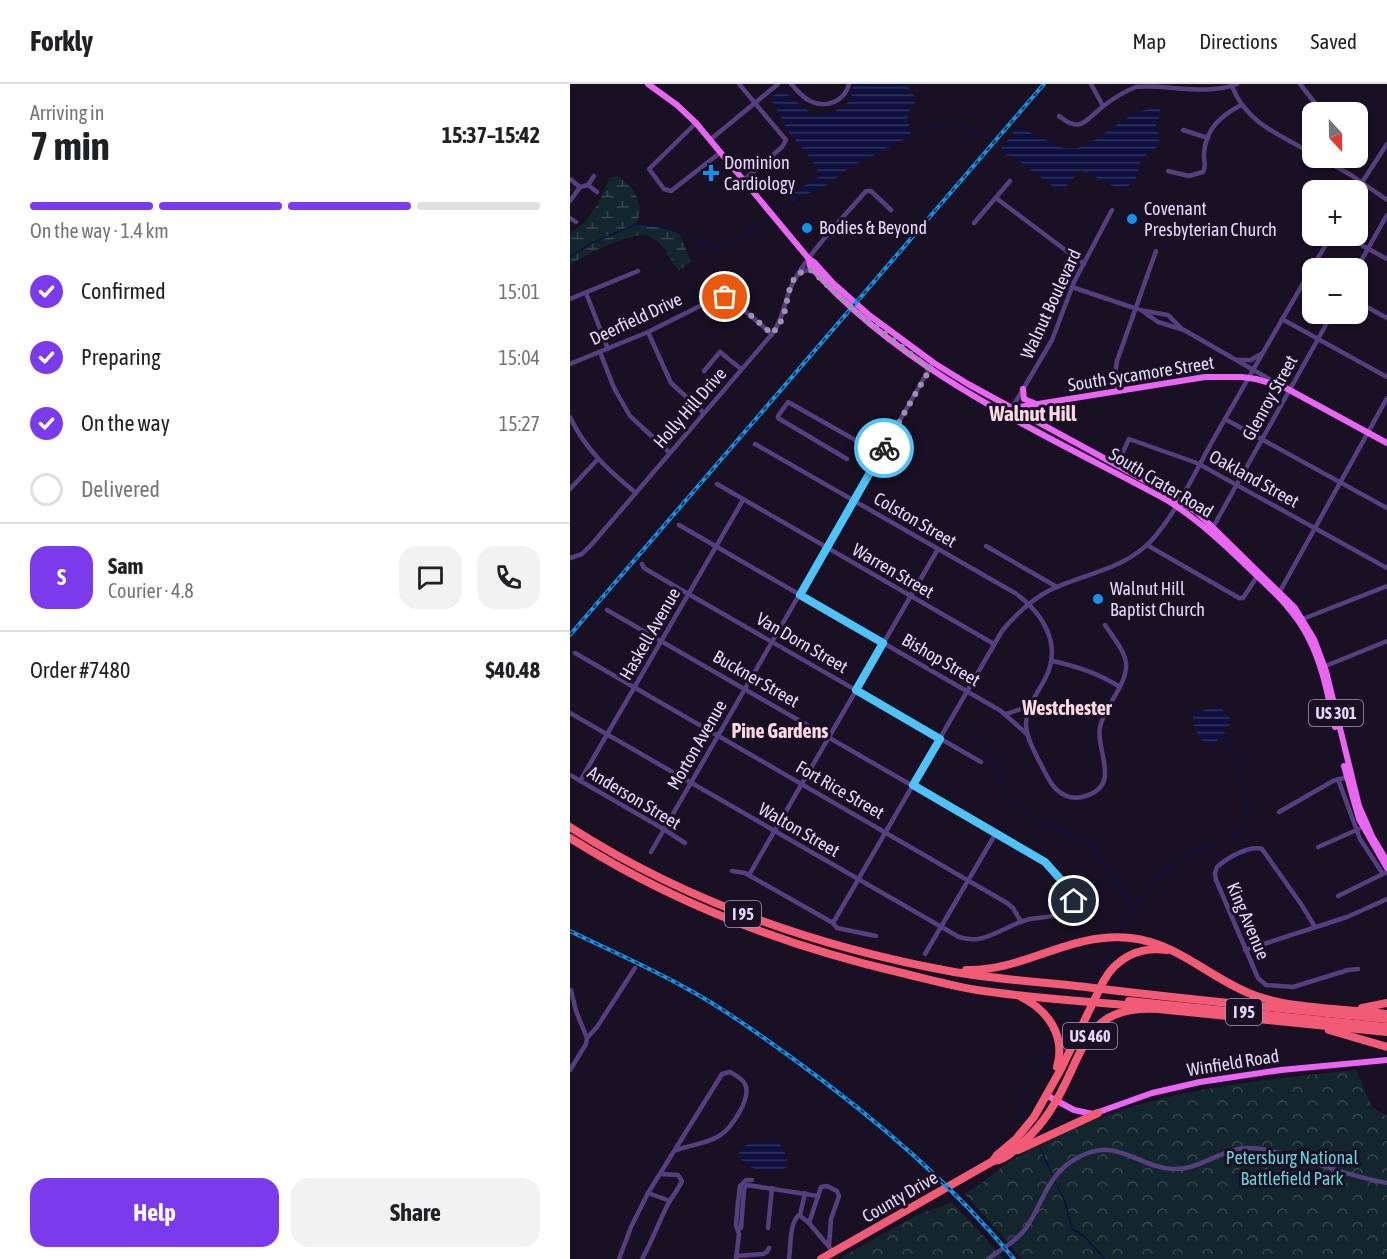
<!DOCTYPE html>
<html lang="en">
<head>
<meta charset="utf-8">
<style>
	:root { --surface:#fff; --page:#f2f2f2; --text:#202124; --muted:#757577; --line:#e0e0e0; --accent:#7c3aed }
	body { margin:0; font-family:"Asap Condensed",sans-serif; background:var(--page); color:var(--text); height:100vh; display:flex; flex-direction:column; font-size:22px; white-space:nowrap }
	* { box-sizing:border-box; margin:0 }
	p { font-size:20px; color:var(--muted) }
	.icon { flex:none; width:33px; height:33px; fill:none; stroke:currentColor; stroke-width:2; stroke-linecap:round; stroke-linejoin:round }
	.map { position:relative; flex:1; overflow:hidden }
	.details { display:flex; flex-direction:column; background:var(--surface); width:570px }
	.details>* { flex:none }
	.needle { width:39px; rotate:158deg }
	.fabs { position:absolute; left:732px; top:18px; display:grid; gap:12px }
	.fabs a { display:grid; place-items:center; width:66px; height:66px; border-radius:12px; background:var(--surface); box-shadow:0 2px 4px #0004; font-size:30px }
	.pin { position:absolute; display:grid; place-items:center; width:51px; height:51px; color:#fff; margin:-26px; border:3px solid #fff; border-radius:50%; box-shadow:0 2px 6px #0007 }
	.courier { position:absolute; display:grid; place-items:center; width:60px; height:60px; margin:-30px; border:4px solid #4fc3f7; border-radius:50%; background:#fff; color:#222; box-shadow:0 2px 8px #0007 }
	.headline em { font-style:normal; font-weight:700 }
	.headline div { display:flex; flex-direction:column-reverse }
	.headline { display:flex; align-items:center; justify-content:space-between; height:102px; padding:0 30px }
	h1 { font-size:39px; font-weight:700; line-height:45px }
	.bar { display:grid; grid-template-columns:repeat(4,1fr); gap:9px 6px; align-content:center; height:72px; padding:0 30px }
	.bar i { height:8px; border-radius:4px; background:var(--line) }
	.bar .on { background:var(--accent) }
	.bar p { grid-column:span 4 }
	.line { display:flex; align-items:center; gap:15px; padding:0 30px; border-top:2px solid var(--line) }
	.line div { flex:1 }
	.round { display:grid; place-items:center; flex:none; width:63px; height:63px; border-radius:18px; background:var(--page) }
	ol { padding:0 30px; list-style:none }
	li { display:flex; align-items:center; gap:18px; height:66px }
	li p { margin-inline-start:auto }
	li .icon { padding:6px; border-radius:50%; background:var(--accent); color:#fff; stroke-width:4 }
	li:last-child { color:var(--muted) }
	li i { width:33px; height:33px; border:3px solid var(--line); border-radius:50% }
	.primary-button { display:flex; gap:12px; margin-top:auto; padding:12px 30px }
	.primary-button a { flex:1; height:69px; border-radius:18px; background:var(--accent); color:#fff; font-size:24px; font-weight:700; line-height:69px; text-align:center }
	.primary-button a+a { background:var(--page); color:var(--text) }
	header { display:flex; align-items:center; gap:36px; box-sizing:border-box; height:84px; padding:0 30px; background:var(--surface); border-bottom:2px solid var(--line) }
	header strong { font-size:28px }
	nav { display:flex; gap:33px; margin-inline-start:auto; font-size:21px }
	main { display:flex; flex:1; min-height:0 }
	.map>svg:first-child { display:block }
</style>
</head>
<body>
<header>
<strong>Forkly</strong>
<nav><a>Map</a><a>Directions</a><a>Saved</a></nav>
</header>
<main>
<section class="details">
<div class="headline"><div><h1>7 min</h1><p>Arriving in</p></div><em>15:37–15:42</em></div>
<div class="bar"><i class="on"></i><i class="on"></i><i class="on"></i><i></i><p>On the way · 1.4 km</p></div>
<ol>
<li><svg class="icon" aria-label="check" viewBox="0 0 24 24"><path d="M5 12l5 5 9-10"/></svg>Confirmed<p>15:01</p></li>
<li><svg class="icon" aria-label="check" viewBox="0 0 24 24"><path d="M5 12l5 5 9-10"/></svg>Preparing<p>15:04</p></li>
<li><svg class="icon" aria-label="check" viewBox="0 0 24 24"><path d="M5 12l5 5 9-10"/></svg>On the way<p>15:27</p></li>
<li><i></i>Delivered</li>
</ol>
<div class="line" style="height:108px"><b class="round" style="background:var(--accent);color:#fff">S</b><div><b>Sam</b><p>Courier · 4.8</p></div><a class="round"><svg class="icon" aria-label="chat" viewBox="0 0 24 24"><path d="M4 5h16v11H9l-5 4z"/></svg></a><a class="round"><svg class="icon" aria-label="phone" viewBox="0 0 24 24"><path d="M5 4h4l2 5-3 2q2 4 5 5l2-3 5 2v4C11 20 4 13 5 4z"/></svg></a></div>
<div class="line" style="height:78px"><div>Order #7480</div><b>$40.48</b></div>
<div class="primary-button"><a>Help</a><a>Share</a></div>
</section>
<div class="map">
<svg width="817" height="1175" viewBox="0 0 817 1175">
	<defs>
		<pattern id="wetland-marsh" width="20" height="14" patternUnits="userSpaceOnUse" patternTransform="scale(1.5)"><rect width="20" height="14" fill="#14262d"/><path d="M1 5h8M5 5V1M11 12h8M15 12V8" fill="none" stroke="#36454c"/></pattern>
		<pattern id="park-crowns" width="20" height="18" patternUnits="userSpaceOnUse" patternTransform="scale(1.5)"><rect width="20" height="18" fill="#14262d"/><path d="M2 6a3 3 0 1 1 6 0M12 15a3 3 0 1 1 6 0" fill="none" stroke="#36454c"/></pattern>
		<pattern id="water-rules" width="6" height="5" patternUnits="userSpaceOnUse" patternTransform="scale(1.5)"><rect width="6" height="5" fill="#0e113f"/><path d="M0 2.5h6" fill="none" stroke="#31335c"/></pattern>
	</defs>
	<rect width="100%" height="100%" fill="#191023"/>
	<path fill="url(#wetland-marsh)" d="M47 92C64 101 76 121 66 140L91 143 110 150 121 178 109 186C101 178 96 165 90 160 87 158 82 153 78 152 62 147 14 171 0 181V149C21 137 31 116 39 94Z"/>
	<g fill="url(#park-crowns)">
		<path d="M786 986 802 1023 817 1032V1175H452L395 1110C410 1102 421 1091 435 1081 451 1069 471 1062 488 1053 580 1005 685 997 786 986Z"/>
		<path d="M382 1118 434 1175H268L345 1132Z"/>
	</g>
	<g fill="url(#water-rules)">
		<path d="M284 0H336L344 11 345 19C333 31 338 35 341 50L339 53 282 82 257 101 222 117 221 114 225 108 250 92C244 75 230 63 219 48 212 38 208 25 200 14L212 6 243 31C254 30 275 27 280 15 282 11 283 4 284 0Z"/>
		<path d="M588 23 591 28 586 41 589 55 588 62 571 75C567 92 569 96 552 106L511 86 491 108 447 76 429 67 448 43 493 64H508L520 59 566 28Z"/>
		<path d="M648 623C654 627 661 632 661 640L653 645 655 650 640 662C629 656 622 644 623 631L639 624Z"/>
		<path d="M207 1057C215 1065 217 1072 217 1083 202 1092 175 1087 168 1070 176 1055 192 1059 207 1057Z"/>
	</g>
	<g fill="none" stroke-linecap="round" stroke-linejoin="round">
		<g stroke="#0e113f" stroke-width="1.5">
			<path d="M340 50C373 40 382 33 414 51"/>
			<path d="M206 128 222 117"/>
			<path d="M0 173 20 160 67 140 91 143 123 152 143 163 150 164 174 151 198 133"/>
			<path d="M399 647 416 664 435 711 461 733 521 762 558 817 562 826"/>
			<path d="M547 850C566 820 584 788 617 771 633 763 664 756 675 743 684 733 671 688 666 676 663 667 657 659 652 652"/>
			<path d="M521 899 534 878 544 856"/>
			<path d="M490 948 508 919"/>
			<path d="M456 1036 450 1025 463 989 484 957"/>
			<path d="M468 1060 483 1092"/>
			<path d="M485 1097 495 1118 502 1145 514 1152 535 1175"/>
		</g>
		<g stroke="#553f7f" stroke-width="4.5">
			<path d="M169 0 216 56 212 63 174 96"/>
			<path d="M221 0C227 6 232 13 240 17 256 25 275 17 279 0"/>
			<path d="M521 0 533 22"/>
			<path d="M730 0 752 28"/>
			<path d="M662 2C675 38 711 52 742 69"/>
			<path d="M489 32C510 49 514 38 531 24 541 16 555 7 566 3 595 0 638 12 667 0"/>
			<path d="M126 39 79 85 94 105 101 107 151 68"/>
			<path d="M613 46 638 54"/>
			<path d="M141 55 208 0"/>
			<path d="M751 74 781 91 817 116"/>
			<path d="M598 87 619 92 633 88C637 81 633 76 634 69 636 44 651 32 671 21"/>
			<path d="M0 95 10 103 18 101 27 108"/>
			<path d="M18 101 24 92"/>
			<path d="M787 106 817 60"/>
			<path d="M426 114 514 180"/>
			<path d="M0 117 10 103"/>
			<path d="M0 134 6 138"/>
			<path d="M404 139 440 97"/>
			<path d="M775 152 817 175"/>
			<path d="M787 184 817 131"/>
			<path d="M228 191 236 186 245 188"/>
			<path d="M502 203 567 225"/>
			<path d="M16 209 38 265"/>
			<path d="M0 215 68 187"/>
			<path d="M788 218 817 234"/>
			<path d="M571 226 588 238 614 246 708 300"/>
			<path d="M575 227 598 231 611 244"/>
			<path d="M712 235 817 293"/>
			<path d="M78 248 101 299 134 329"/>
			<path d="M30 268 44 304 60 332 100 369"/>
			<path d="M668 276H681L691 270"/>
			<path d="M0 280 78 248 148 213 162 216 202 250"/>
			<path d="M134 287 150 268 171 285"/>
			<path d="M548 308 545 290 547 277 586 167"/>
			<path d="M442 324 482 256 504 198 542 126"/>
			<path d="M0 333C15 365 39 387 66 409"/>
			<path d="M655 335 817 424"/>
			<path d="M185 360 445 509C473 529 493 561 475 595 467 610 456 623 456 641 456 653 463 664 468 675 474 685 478 698 487 706 494 712 503 715 512 713 554 703 525 667 530 643 532 633 538 624 543 615 566 579 556 572 535 541"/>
			<path d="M277 375 208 334V332L218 318 310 370"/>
			<path d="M547 381 559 355 627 379 817 484"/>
			<path d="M147 400 424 560"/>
			<path d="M0 405 28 375"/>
			<path d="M109 441 431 627 458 651"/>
			<path d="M642 445 762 230"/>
			<path d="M577 461 669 514H673L688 491"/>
			<path d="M416 462 487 503"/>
			<path d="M0 474 12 470 22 460 202 250C215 233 214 213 225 195 241 166 274 133 296 107H301L321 126"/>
			<path d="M72 480 74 484 108 504 411 678"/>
			<path d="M709 509 817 314"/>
			<path d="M730 536 817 502"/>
			<path d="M5 569 437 819 443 824 451 838"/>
			<path d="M482 577C507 582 528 589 550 603"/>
			<path d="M753 583 817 557"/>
			<path d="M0 629 389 853C396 855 401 856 408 855 426 852 442 839 460 835 471 833 493 833 500 825 505 819 504 813 501 807L475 778 37 526"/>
			<path d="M436 630 460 622"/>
			<path d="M0 691 95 746 115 759"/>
			<path d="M768 695 790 755 813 790"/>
			<path d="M10 697 173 416"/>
			<path d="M709 728 763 697 777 693"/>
			<path d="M748 763 789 745"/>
			<path d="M81 768 361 282"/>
			<path d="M162 787 175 789 263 839 267 844 306 852"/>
			<path d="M179 791 368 465"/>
			<path d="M768 812 817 788"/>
			<path d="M263 839 432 547C446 530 461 516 480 506 515 489 553 486 581 457 606 430 625 388 643 356 682 288 721 219 761 152"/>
			<path d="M745 843 731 820 692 765C679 761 657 774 647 783L645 789 646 796 688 894 696 901 723 903 778 886 788 885"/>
			<path d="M675 866 777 833 817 815"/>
			<path d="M355 870 426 749"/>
			<path d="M1 906 6 927 17 954"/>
			<path d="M0 986 16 960 17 954 27 943 65 884"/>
			<path d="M78 1109 100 1117"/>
			<path d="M230 1131 235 1109"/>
			<path d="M239 1139 251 1103 257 1102 267 1107 269 1112 261 1135 259 1162"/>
			<path d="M171 1144 174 1105 177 1101 248 1112"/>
			<path d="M198 1144 202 1104"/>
			<path d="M166 1172 193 1170 197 1168 199 1164"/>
			<path d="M49 1175 61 1143 78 1109 152 990 160 988C165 991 172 994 175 1000 182 1014 161 1045 149 1052 136 1060 119 1061 104 1067"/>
			<path d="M72 1175C81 1159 88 1140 97 1122 101 1114 108 1106 112 1097L108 1091 90 1090"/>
			<path d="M166 1175 169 1150 166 1141 168 1118 170 1102 176 1096H182"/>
			<path d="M219 1175C221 1163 219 1139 229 1131L239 1139 260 1164"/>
			<path d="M418 1175C431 1165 447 1157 456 1144 472 1121 477 1093 502 1077 546 1049 563 1082 602 1085 630 1087 652 1063 680 1064 696 1064 710 1069 725 1073 755 1082 786 1094 817 1099"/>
		</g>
		<g stroke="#e966f3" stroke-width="6">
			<path d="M78 0 107 21 126 39 239 175 244 178 263 199 299 231 364 279 398 300 585 402 628 429 725 524 744 555 756 587 789 722 802 752 817 777"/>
			<path d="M239 175 240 182C334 289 471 348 595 415 628 435 655 461 683 488 704 508 726 528 739 555 753 582 758 613 765 643"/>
			<path d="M453 305 454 315 464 319"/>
			<path d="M443 324 635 293H672L686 295 714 303 817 359"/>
			<path d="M774 682 789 735 817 784"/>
			<path d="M476 1011 504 1026 523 1030 582 1009 630 998 711 986 817 976"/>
		</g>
		<g stroke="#f25b76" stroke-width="8">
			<path d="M0 743C115 817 245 862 379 887 427 896 476 898 524 904 621 916 719 925 817 935"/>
			<path d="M0 754C101 818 215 862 332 889 357 895 382 902 407 906 460 914 513 917 566 922"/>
			<path d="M396 886C454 888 500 847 561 854 607 859 640 894 681 910 718 925 777 925 817 930"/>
			<path d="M451 913C478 926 496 952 487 983"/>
			<path d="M559 917 817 943"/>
			<path d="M792 924 817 919"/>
			<path d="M759 946 817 963"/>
			<path d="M448 1066 528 1029"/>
			<path d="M423 1077 427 1071 446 1055 464 1033 491 985 533 898C546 874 569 862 597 866"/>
			<path d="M251 1175 423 1077C433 1077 443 1068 450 1061 469 1045 483 1025 494 1002 505 981 514 951 535 936 551 925 570 924 588 925L817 948"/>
		</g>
		<defs>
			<g id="rail">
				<path d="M0 551 474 0"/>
				<path d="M0 847C41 867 83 885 123 908 156 926 187 949 218 971 300 1030 379 1096 444 1175"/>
			</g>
		</defs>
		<use href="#rail" stroke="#1294eb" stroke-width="4"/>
		<use href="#rail" stroke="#191023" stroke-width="1.5" stroke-dasharray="4.5" stroke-linecap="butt"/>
	</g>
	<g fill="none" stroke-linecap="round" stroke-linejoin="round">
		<path stroke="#9e91b0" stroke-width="6" stroke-dasharray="0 10.8" d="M155 213 169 221 202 250C206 245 210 240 213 233 219 217 217 186 241 186L284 226 360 285 314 364"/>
		<path stroke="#4fc3f7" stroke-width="8" d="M314 364 230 511 313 559 286 606 370 655 343 701 475 778 501 807 504 817"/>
	</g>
	<g fill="#1294eb" stroke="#191023" stroke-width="2">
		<path d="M138 80h6v6h6v6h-6v6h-6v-6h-6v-6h6z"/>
		<circle cx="562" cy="135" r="6"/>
		<circle cx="237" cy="144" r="6"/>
		<circle cx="528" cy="515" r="6"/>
	</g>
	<g text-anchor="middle" stroke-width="6" stroke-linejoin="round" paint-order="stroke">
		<g fill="#191023" stroke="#a89bbb" stroke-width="1.5">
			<rect x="739" y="616" width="54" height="26" rx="4.5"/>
			<rect x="155" y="817" width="36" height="26" rx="4.5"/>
			<rect x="656" y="915" width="36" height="26" rx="4.5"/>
			<rect x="493" y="939" width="54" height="26" rx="4.5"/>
		</g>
		<g font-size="16" font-weight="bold" fill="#e6d6fc">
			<text x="766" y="635">US 301</text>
			<text x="173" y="836">I 95</text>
			<text x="674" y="934">I 95</text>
			<text x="520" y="958">US 460</text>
		</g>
		<g font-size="18" fill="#e6d6fc" stroke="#191023" text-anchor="start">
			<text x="154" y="85">Dominion<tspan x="154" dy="21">Cardiology</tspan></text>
			<text x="574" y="131">Covenant<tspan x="574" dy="21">Presbyterian Church</tspan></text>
			<text x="249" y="150">Bodies &amp; Beyond</text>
			<text x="540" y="511">Walnut Hill<tspan x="540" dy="21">Baptist Church</tspan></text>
		</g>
		<g font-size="18" fill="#e6d6fc" stroke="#191023">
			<text transform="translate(481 220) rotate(-65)" y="6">Walnut Boulevard</text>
			<text transform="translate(66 235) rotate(-25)" y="6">Deerfield Drive</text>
			<text transform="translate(571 290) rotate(-9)" y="6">South Sycamore Street</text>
			<text transform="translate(700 314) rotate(-61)" y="6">Glenroy Street</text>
			<text transform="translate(120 324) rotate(-49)" y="6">Holly Hill Drive</text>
			<text transform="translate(684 395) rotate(29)" y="6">Oakland Street</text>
			<text transform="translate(591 399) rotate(31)" y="6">South Crater Road</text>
			<text transform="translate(345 436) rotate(30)" y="6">Colston Street</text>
			<text transform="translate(323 487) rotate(30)" y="6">Warren Street</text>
			<text transform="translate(80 550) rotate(-60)" y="6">Haskell Avenue</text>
			<text transform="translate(232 559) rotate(30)" y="6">Van Dorn Street</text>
			<text transform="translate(371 576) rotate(30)" y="6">Bishop Street</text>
			<text transform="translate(186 595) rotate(30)" y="6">Buckner Street</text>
			<text transform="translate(127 661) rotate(-60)" y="6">Morton Avenue</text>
			<text transform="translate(270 706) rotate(30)" y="6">Fort Rice Street</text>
			<text transform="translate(64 714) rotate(31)" y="6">Anderson Street</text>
			<text transform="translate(229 746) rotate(30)" y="6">Walton Street</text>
			<text transform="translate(678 837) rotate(67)" y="6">King Avenue</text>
			<text transform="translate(663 979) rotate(-9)" y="6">Winfield Road</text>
			<text transform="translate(330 1113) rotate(-30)" y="6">County Drive</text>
		</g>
		<g font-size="18" fill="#67d1d6" stroke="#191023">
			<text x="722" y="1080">Petersburg National<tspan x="722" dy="21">Battlefield Park</tspan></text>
		</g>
		<g font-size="20" font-weight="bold" fill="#fcd8e4" stroke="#191023">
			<text x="497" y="631">Westchester</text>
			<text x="210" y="654">Pine Gardens</text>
		</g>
		<g font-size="21" font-weight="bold" fill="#fcd8e4" stroke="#191023">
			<text x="463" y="337">Walnut Hill</text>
		</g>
	</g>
</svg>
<div class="fabs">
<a><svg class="needle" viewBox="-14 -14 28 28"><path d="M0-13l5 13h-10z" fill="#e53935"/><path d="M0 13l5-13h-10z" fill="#757577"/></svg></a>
<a>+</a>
<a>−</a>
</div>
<div class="pin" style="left:155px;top:213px;background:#ea580c"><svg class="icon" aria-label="bag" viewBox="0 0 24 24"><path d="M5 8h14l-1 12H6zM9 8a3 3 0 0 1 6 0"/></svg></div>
<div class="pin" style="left:504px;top:817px;background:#1f2937"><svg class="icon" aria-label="home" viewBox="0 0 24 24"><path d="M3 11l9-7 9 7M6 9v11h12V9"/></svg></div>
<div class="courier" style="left:314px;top:364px"><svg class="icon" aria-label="bike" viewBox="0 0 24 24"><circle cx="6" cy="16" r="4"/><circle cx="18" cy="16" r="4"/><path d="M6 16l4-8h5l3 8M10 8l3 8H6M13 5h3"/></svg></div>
</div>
</main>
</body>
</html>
